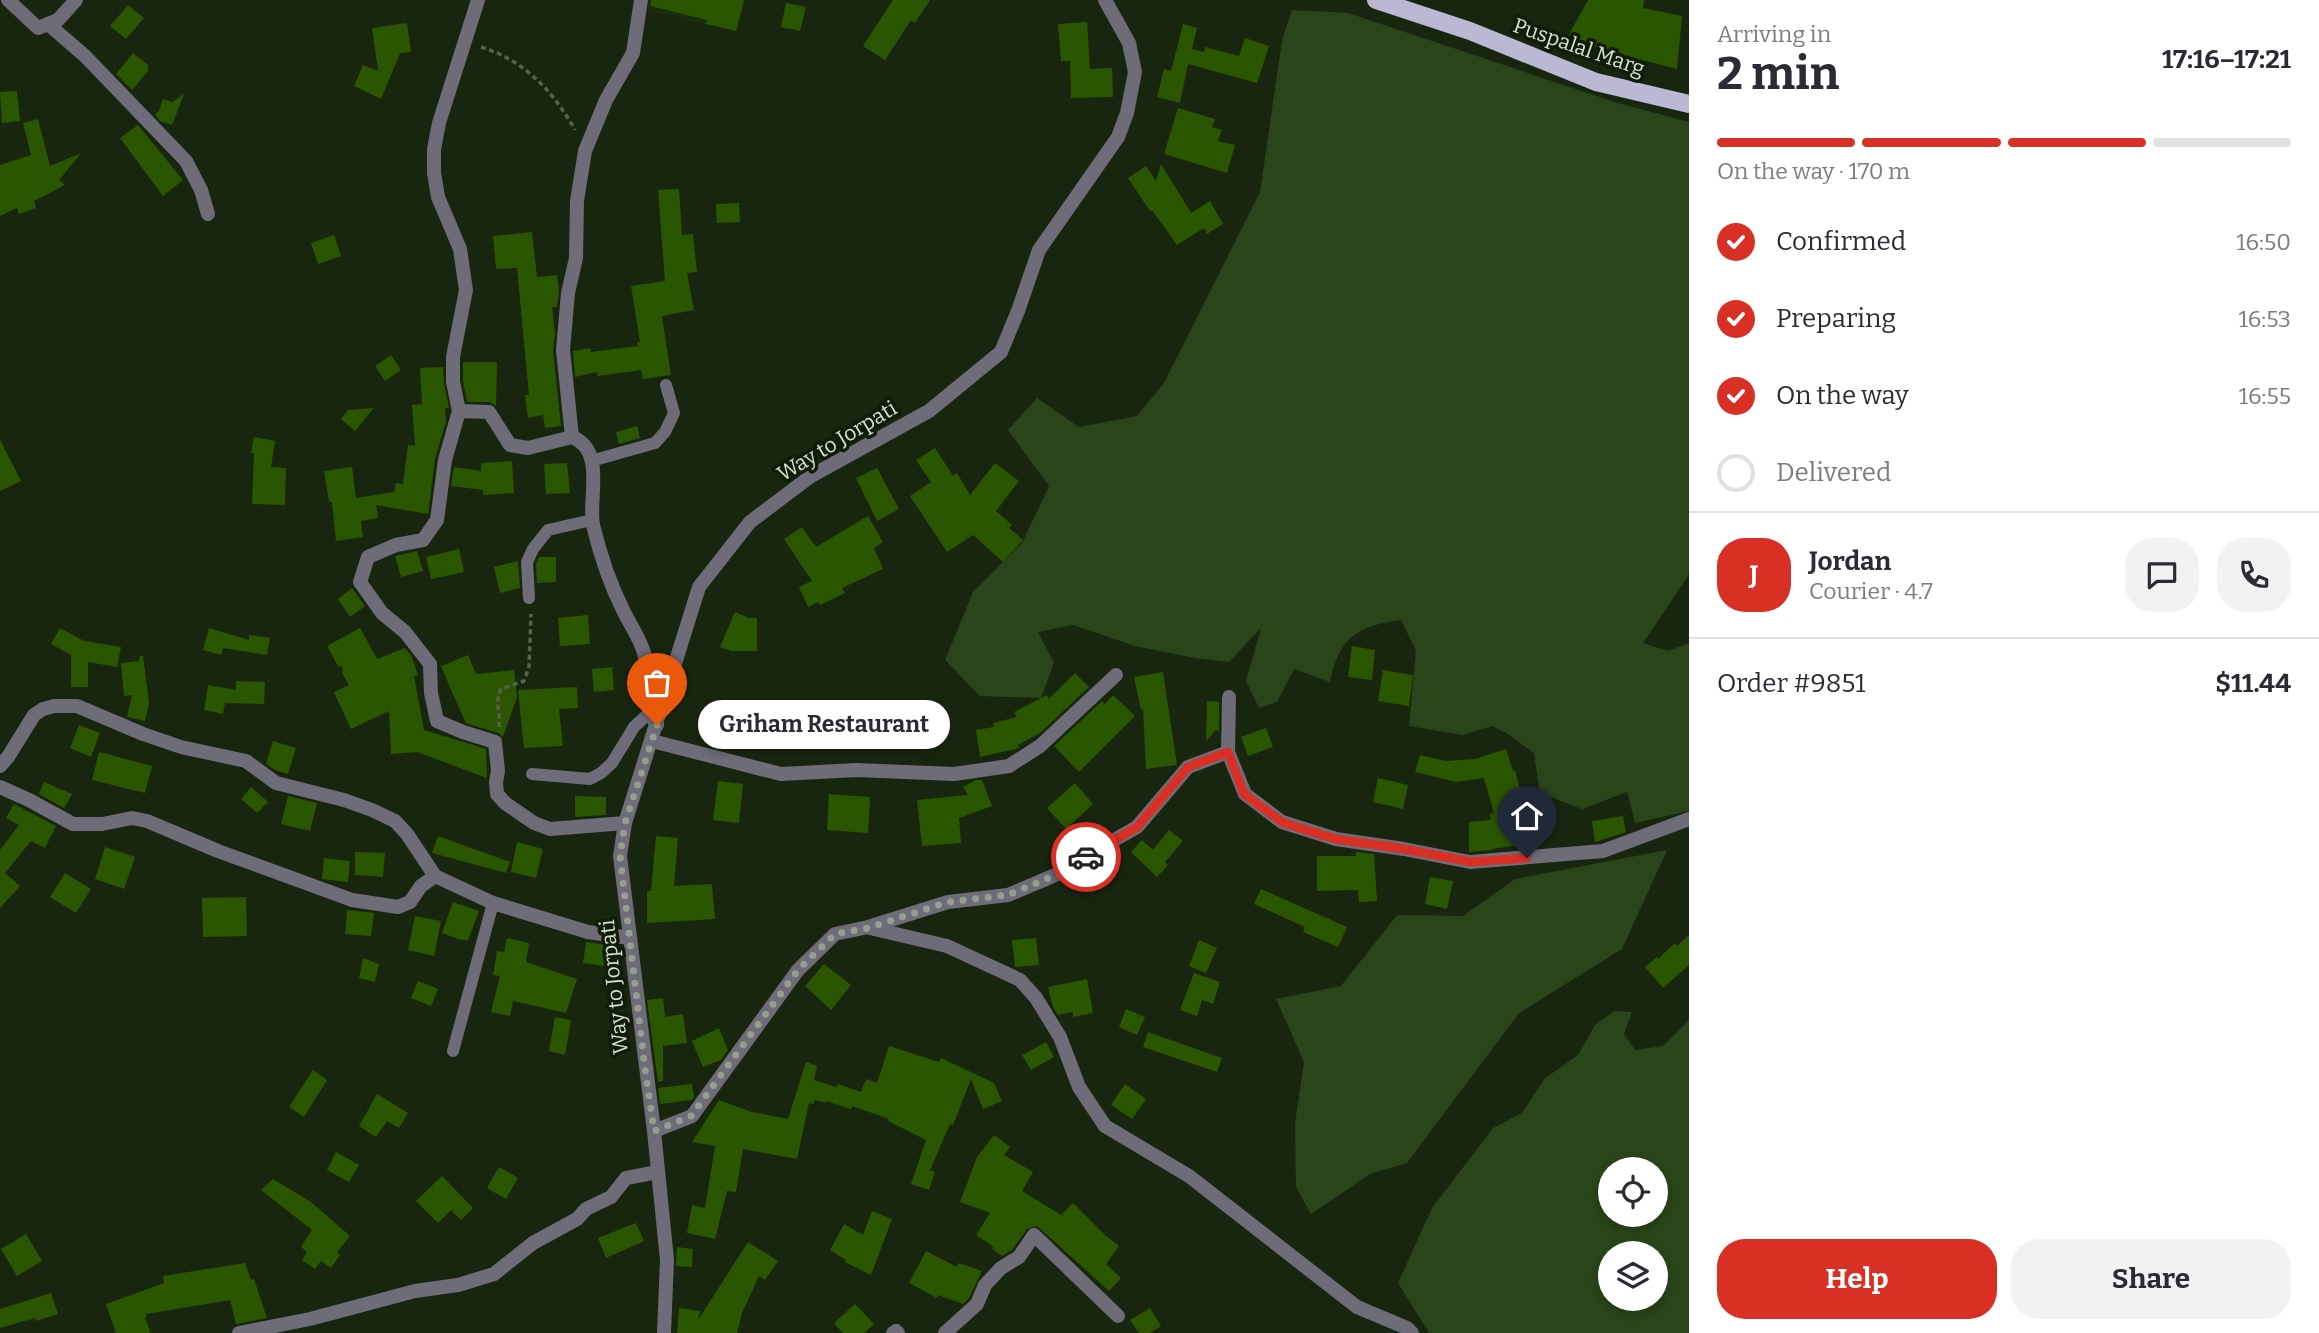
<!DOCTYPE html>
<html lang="en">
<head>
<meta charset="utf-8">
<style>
	:root { --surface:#fff; --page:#f2f2f3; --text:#2b2b33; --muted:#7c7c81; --line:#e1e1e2; --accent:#d93025 }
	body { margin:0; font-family:Bitter,serif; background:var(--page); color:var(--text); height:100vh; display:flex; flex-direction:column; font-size:26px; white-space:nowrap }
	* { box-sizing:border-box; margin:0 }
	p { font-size:23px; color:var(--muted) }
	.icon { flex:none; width:38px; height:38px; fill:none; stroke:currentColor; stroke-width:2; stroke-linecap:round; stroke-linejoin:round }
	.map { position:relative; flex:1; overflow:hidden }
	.panel { display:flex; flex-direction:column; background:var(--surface); width:630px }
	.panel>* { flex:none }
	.buttons { position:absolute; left:1598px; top:1157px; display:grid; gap:14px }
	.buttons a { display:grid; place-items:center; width:70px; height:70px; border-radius:50%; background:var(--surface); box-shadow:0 4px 10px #0003; font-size:35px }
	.pin { position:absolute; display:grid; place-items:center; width:60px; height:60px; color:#fff; margin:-72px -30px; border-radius:50% 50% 50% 0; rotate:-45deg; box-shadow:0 0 7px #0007 }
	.pin .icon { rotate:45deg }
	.courier { position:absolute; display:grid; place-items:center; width:70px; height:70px; margin:-35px; border:5px solid #d93025; border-radius:50%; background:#fff; color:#222; box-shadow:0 2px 9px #0007 }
	.bubble { position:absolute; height:49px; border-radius:24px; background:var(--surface); box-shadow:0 4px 10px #0003; font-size:23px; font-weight:700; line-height:49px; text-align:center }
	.head em { font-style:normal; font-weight:700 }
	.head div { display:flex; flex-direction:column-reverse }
	.head { display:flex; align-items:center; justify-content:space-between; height:119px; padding:0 28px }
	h1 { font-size:46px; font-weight:700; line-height:52px }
	.bar { display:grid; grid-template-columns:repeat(4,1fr); gap:10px 7px; align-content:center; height:84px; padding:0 28px }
	.bar i { height:9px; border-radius:5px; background:var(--line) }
	.bar .selected { background:var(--accent) }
	.bar p { grid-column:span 4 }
	.line { display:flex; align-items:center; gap:18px; padding:0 28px; border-top:2px solid var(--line) }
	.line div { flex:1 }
	.round { display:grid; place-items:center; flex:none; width:74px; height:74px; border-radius:28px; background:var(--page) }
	ol { padding:0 28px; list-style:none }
	li { display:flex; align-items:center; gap:21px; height:77px }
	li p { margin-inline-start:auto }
	li .icon { padding:7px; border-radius:50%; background:var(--accent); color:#fff; stroke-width:4 }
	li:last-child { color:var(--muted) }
	li i { width:38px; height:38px; border:4px solid var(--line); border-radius:50% }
	.cta { display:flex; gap:14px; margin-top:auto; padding:14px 28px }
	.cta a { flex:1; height:80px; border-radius:28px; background:var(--accent); color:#fff; font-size:28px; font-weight:700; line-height:80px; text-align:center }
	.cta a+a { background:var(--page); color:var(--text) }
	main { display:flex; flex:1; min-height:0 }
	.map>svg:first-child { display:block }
</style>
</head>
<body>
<main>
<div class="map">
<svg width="1689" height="1333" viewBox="0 0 1689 1333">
	<rect width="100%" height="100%" fill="#18260f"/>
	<path fill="#1b2d10" d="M649 0H746L737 32 647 10Z"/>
	<g fill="#2a4519" fill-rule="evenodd">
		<path d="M1292 10 1348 13 1618 103 1689 122V571L1688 576 1643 643 1668 651 1689 643V811L1635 823 1627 792 1582 809 1540 793 1534 753 1508 734 1492 726 1463 735 1409 726 1416 651 1401 620C1357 626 1339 637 1330 682L1294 669 1277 702 1259 708 1246 681 1261 628 1229 662 1195 658 1135 646 1073 625 1038 632 1054 663 1041 698 980 696 945 660 973 592 1022 543 1049 486 1008 430 1037 398 1079 427 1137 416 1164 383 1260 192 1282 40Z"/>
		<path d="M1667 850 1622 949 1519 1013 1407 1163 1370 1174 1311 1214 1296 1187 1295 1123 1304 1062 1276 999 1341 986 1397 915 1463 916 1515 879Z"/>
		<path d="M1614 1011 1632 1012 1624 1034 1635 1050 1663 1046 1689 1020V1333H1429L1398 1283 1432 1208 1493 1128 1522 1113 1544 1079 1578 1055 1595 1025ZM1656 1169V1214H1610V1169ZM1656 1253V1298H1610V1253Z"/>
	</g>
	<g fill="#2b5601">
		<path d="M651 0H744L736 31 706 24 707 20 651 6Z"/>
		<path d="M893 0H930L915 23 911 20 885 60 863 46Z"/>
		<path d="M1588 0H1644L1643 8 1682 16 1677 69 1566 40Z"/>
		<path d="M786 3 806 7 800 31 781 27Z"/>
		<path d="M128 5 144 18 126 39 110 26Z"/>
		<path d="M1087 22 1090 69 1112 68 1113 97 1071 98 1070 61H1061L1058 24Z"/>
		<path d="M407 23 411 52 400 53 381 99 354 86 363 65 378 71 372 28Z"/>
		<path d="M1183 24 1197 28 1192 49 1204 52 1205 47 1239 56 1245 38 1269 46 1257 83 1188 64 1180 103 1157 97 1164 69 1171 71Z"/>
		<path d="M133 53 148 65V71L132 90 116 74Z"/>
		<path d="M17 91 20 121 2 123 0 92Z"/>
		<path d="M184 94 172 125 160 121 155 114 159 111 163 99 172 102Z"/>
		<path d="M1178 108 1215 119 1212 127 1222 130 1218 141 1235 145 1227 173 1164 154Z"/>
		<path d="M38 119 50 166 81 153 59 180 65 185 34 201 36 208 19 214 17 208 0 216V165L31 155 23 123Z"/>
		<path d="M138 125 183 180 163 196 120 138Z"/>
		<path d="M1161 164 1191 213 1210 201 1223 224 1207 234 1204 228 1177 245 1152 210 1150 211 1128 178 1146 166 1156 181Z"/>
		<path d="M679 189 682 235 693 234 697 272 687 273 694 310 662 316 671 375 643 379 641 370 598 376 597 372 575 377 573 351 590 348 591 352 638 346 637 342H640L631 286 665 281 658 190Z"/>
		<path d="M739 203 740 222 717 223 716 204Z"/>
		<path d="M532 232 537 277 557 275 559 290 557 307H552L555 334 553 351 561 426 545 428 543 415 528 418 525 395H529L517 268 496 269 493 236Z"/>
		<path d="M334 235 341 256 318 264 311 243Z"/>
		<path d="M391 355 401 370 385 381 375 366Z"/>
		<path d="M463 362H497L496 406 489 402H467L463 381Z"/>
		<path d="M443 367 444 384 449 408H445L446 421 435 459 428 514 376 505 378 518 361 521 363 537 336 541 332 502H329L324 471 352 467 356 498 394 492 396 483 403 484 408 445 415 446 412 405 422 404 420 368Z"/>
		<path d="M374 408 355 431 341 419 348 410Z"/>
		<path d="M637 426 640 438 619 444 616 432Z"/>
		<path d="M254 437 275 441 271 467 286 468 285 505 252 504 254 453H251Z"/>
		<path d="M0 440 21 481 0 491Z"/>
		<path d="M935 448 953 476 957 473 970 495 995 463 1019 481 996 511 1012 525 1009 528 1023 540 1003 562 973 535 947 552 910 496 931 482 916 460Z"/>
		<path d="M512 461 514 493 483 495V490L451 486 454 467 481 471V463Z"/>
		<path d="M567 463 570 493 546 494 544 464Z"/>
		<path d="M877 468 899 509 877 521 856 478Z"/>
		<path d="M868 516 883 542 874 548 883 569 842 588 845 593 820 605 818 602 808 607 799 587 812 581 784 539 802 527 816 547Z"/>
		<path d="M459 549 464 572 431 579 426 557Z"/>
		<path d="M417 551 423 571 401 577 395 556Z"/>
		<path d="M539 557H556V582L537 583 536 564Z"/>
		<path d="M518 561 520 588 500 593 494 567Z"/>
		<path d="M352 588 365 606 350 617 338 599Z"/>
		<path d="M735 612 749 618H757V651H731L720 647Z"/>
		<path d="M588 615 590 644 560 646 558 618Z"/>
		<path d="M60 628 84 641 121 647 117 667 88 662V687H71V655L51 644Z"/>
		<path d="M209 628 249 640V635L270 638 267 655 223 648 221 655 203 650Z"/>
		<path d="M360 628 377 659 405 648 411 655 418 675 414 676 424 730 486 749 487 778 417 752 391 754 389 711 351 729 334 692 349 685 342 673 343 667 338 666 327 646Z"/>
		<path d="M1352 646 1375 650 1372 680 1348 677Z"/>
		<path d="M468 655 476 674 514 670 517 697 503 737 498 733 466 723 451 690 441 666Z"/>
		<path d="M140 656H143L149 703 145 721 127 717 132 695 124 696 121 663 139 661Z"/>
		<path d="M612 667 614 690 594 692 592 669Z"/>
		<path d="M1383 670 1413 675 1409 706 1378 701Z"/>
		<path d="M1163 672 1177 765 1146 769 1143 708 1141 710 1134 677Z"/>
		<path d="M1075 673 1089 687 1040 733 1018 745 1019 748 980 757 976 730 994 727 993 723 1017 717 1014 712 1047 695 1049 699Z"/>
		<path d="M236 681 265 682 264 704 225 703 223 714 204 710 208 685 236 690Z"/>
		<path d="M577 687 578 708 559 709 563 746 524 748 518 690Z"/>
		<path d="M1113 695 1135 716 1079 772 1054 746 1102 701 1105 704Z"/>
		<path d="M1207 701 1219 702V732L1216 730 1206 741Z"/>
		<path d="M775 724 799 726 797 747 773 745Z"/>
		<path d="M79 725 100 733 91 757 70 748Z"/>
		<path d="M1266 728 1273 747 1248 756 1241 737Z"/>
		<path d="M273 741 296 748 288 774 275 770 266 764Z"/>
		<path d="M1506 749 1513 771 1515 770 1524 804 1518 805 1525 844 1492 849 1493 850 1469 852V822L1491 820 1490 814 1494 813 1484 778 1456 782 1415 772 1420 755 1446 761 1475 759Z"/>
		<path d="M99 752 152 766 145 793 92 780Z"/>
		<path d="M1378 778 1408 785 1403 809 1373 802Z"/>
		<path d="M976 780H982L992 806 959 818 961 843 922 846 917 800 968 795 963 787Z"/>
		<path d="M718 781 743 784 739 823 713 820Z"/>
		<path d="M44 782 72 794 64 808 39 794Z"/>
		<path d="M1075 783 1093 804 1066 829 1047 808Z"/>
		<path d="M251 787 268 802 257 813 241 799Z"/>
		<path d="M829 794 870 797 868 833 827 830Z"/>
		<path d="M288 796 317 803 310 831 281 824Z"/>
		<path d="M575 796 606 797V815L575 817Z"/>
		<path d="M14 804 56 826 45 848 31 841 5 873 20 886 0 908V850L19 825 6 818Z"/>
		<path d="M1623 816 1626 832 1595 842 1592 821Z"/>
		<path d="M1169 830 1183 841 1165 862 1168 865 1157 877 1131 852 1142 840 1153 850Z"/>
		<path d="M438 836 510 862 506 873 432 853Z"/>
		<path d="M656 836 678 838 674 886 712 884 715 919 647 923V891H651Z"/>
		<path d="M517 842 543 849 536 878 511 872Z"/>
		<path d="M105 847 135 857 124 889 95 879Z"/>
		<path d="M355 852 385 853 383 877 355 875Z"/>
		<path d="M1356 852 1374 854 1377 901 1359 902 1358 890 1317 891V856H1356Z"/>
		<path d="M324 858 350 861 348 882 322 879Z"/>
		<path d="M65 873 91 889 76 913 50 897Z"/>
		<path d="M1430 877 1453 881 1447 909 1425 904Z"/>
		<path d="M1261 889 1347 927 1338 947 1303 932 1305 927 1254 904Z"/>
		<path d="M246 897 247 936 203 937 202 898Z"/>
		<path d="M453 902 479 911 468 940H461L442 933Z"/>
		<path d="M347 910 374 913 371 936 345 934Z"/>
		<path d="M415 916 441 921 434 956 408 950Z"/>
		<path d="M1689 935V965L1663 988 1645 967 1657 957 1658 959 1675 943 1677 946Z"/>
		<path d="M507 938 529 943 526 962 577 979 566 1013 513 1001 510 1016 491 1012 500 976 493 975 497 951 504 952Z"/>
		<path d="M1036 938 1039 965 1015 967 1012 940Z"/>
		<path d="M1199 940 1217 948 1206 973 1189 966Z"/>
		<path d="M586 942 613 946 610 967 583 963Z"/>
		<path d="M363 958 379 964 375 982 359 978Z"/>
		<path d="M824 964 851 985 831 1010 805 986Z"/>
		<path d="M1194 973 1220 982 1213 1004 1202 1000 1197 1016 1180 1010Z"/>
		<path d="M1087 979 1093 1013 1073 1017V1012L1058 1015 1053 1007 1048 987Z"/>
		<path d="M418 981 438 989 431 1006 411 998Z"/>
		<path d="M663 998 665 1017 683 1014 687 1043 663 1046V1081L658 1082 647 1000Z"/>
		<path d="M1126 1009 1145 1017 1137 1035 1119 1027Z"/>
		<path d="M555 1017 571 1020 565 1055 549 1051Z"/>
		<path d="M719 1028 728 1050 721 1060 703 1067 692 1041Z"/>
		<path d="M1148 1032 1222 1058 1217 1072 1143 1047Z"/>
		<path d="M1046 1042 1054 1057 1031 1070 1022 1055Z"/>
		<path d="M889 1046 939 1062 941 1058 994 1083 1002 1101 983 1109 971 1079 953 1125 950 1124 930 1170 935 1172 929 1190 911 1184 926 1140 888 1121 889 1119 852 1106 851 1109 827 1101 826 1103 815 1100 813 1104 809 1103 797 1159 743 1149 736 1192 727 1191 715 1239 687 1233 692 1205 705 1208 715 1146 692 1142 719 1100 752 1112 788 1119 806 1062 817 1066 814 1080 836 1087 838 1084 861 1092 866 1079 877 1083Z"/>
		<path d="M313 1070 327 1080 304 1117 289 1107Z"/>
		<path d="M692 1084 694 1097 692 1100 660 1104 658 1088Z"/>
		<path d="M1125 1084 1146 1099 1132 1119 1111 1105Z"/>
		<path d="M377 1094 408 1113 399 1128 387 1121 376 1137 359 1126Z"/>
		<path d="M994 1135 1010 1147 1004 1155 1033 1172 1022 1191 1061 1215 1073 1203 1105 1235 1119 1246 1106 1264 1121 1278 1109 1291 1037 1226 1027 1229 1012 1250 1002 1256 992 1249 994 1247 976 1235 990 1213 960 1202 977 1157Z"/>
		<path d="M336 1152 359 1165 349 1182 327 1170Z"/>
		<path d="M499 1167 518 1178 506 1199 487 1188Z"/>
		<path d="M442 1176 473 1208 461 1220 451 1210 438 1223 416 1201Z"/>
		<path d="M273 1179 311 1202 350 1236 337 1252 340 1255 331 1268 321 1261 315 1269 302 1260 307 1252 301 1247 312 1230 261 1190Z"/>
		<path d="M872 1211 892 1219 871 1275 845 1262 846 1260 830 1250 844 1224 863 1235Z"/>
		<path d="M636 1223 644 1241 606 1258 598 1238Z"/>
		<path d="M26 1234 42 1261 17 1276 1 1249Z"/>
		<path d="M748 1242 778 1261 765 1280 759 1276 742 1313 737 1333H677L679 1308 700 1311 698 1320Z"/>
		<path d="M677 1247 693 1249 692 1267 676 1266Z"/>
		<path d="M926 1251 957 1267 959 1263 982 1271 969 1298 963 1304 938 1295 937 1298 909 1283Z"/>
		<path d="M245 1263 251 1280 254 1279 267 1318 236 1324 230 1300 146 1314 147 1317 145 1318 151 1333H116L106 1304 164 1283 163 1276Z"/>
		<path d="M51 1293 58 1314 36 1321 35 1318 0 1328V1309Z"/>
		<path d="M855 1304 874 1324 864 1333H843L834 1323Z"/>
		<path d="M1150 1308 1161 1326 1150 1333H1139L1130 1320Z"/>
	</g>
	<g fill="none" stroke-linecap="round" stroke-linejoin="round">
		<g stroke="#55624d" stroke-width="3.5" stroke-dasharray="5 3.5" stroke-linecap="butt">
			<path d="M481 47C524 60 554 92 575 130"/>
			<path d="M499 727C501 710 494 706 501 689L524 681 529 667 531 614"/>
		</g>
		<g stroke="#6e6c79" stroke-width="12">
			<path d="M591 461 655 443 665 432 674 413 666 385"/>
			<path d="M529 598 527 562 533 549 548 530 592 520"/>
			<path d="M532 774 590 779 601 773 612 763 634 727 648 714"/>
			<path d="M453 1051 493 903"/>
		</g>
		<g stroke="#6e6c79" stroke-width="14">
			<path d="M8 0 38 28 58 20 76 0"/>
			<path d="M478 0 439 123 434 149V173L438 197 460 249 466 290 453 357V382L459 411 445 460 437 520 423 540 396 545 368 557 360 582 382 613 405 632 430 664 431 693 437 721 463 732 495 742 498 771 496 782 497 794 505 803 534 823 550 829 625 823"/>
			<path d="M48 24 85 56 186 161 201 190 208 214"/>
			<path d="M459 411 489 412 510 445 528 448 572 437C606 450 588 498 593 525 600 554 610 584 623 610 630 625 640 638 644 653 651 679 640 703 657 725"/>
			<path d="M572 437 563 350 568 293 576 258 577 201 585 151 606 100 633 53 641 0"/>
			<path d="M652 741 781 774 857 770 954 774 1009 766 1040 746 1116 675"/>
			<path d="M1228 752 1229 697"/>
			<path d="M0 766 8 757 34 715 43 709 54 706H77L143 734 181 747 246 761 276 783 344 800 372 810 395 821 407 834 435 876 493 903 588 932 630 938"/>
			<path d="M0 787 29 800 73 824H102L132 818 147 821 218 851 352 900 398 907 410 902 421 886 435 876"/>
			<path d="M870 928 947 946 1020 980 1036 998 1060 1037 1079 1087 1105 1126 1189 1176 1357 1307 1407 1328 1412 1333"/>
			<path d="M654 1131 692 1116 798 970 835 934 868 927 948 902 1008 895 1067 870 1100 848 1137 827 1188 767 1228 752 1245 794 1282 822 1336 839 1404 849 1470 862 1603 851 1689 819"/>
			<path d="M239 1333 310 1319 415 1291 458 1285 494 1274 533 1243 577 1219 586 1209 611 1197 626 1178 658 1172"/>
			<path d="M893 1333 896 1331 898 1333"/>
			<path d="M945 1333 977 1304 985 1285 1001 1268 1019 1257 1034 1235 1118 1316"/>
		</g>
		<path stroke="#6e6c79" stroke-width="14" d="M664 1333 667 1260 654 1131 620 856 625 823 699 587 750 522 811 476 929 411 1001 352 1018 311 1039 250 1118 137 1127 113 1135 72 1129 43 1105 0"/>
		<path stroke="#bbb8d3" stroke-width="18" d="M1376 0 1470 31 1596 82 1689 104"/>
	</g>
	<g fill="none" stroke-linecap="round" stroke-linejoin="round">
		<path stroke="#94a08e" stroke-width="7" stroke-dasharray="0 12.6" d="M657 725 625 823 620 856 644 1061 654 1131 691 1116 798 970 835 934 868 928 948 902 1008 895 1067 870 1086 857"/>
		<path stroke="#d93025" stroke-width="9" d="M1086 857 1137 827 1188 767 1228 752 1244 794 1282 822 1306 830 1336 839 1404 849 1471 862 1527 858"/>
	</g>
	<g text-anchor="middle" stroke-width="7" stroke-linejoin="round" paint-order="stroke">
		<g font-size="21" fill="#d7e1d2" stroke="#0f1c06">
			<text transform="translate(1579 47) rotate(19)" y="7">Puspalal Marg</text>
			<text transform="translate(837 441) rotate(-31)" y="7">Way to Jorpati</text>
			<text transform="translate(614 987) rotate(-96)" y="7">Way to Jorpati</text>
		</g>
	</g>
</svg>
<div class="buttons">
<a><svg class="icon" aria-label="locate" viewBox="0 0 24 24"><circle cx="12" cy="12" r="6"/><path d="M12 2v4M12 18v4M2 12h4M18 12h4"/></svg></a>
<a><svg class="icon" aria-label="layers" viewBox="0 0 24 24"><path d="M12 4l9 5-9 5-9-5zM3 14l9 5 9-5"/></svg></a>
</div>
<div class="pin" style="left:657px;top:725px;background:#ea580c"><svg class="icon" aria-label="bag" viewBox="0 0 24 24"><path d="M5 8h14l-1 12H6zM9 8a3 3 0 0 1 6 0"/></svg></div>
<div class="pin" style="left:1527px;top:858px;background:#1f2937"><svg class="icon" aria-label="home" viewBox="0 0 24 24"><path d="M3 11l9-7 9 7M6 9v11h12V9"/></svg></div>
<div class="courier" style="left:1086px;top:857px"><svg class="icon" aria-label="car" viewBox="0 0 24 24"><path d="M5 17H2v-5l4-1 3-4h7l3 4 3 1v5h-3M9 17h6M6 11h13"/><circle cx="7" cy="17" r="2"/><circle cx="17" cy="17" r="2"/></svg></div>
<div class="bubble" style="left:698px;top:700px;width:252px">Griham Restaurant</div>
</div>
<section class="panel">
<div class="head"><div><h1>2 min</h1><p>Arriving in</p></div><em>17:16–17:21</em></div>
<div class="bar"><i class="selected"></i><i class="selected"></i><i class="selected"></i><i></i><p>On the way · 170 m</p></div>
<ol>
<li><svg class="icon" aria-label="check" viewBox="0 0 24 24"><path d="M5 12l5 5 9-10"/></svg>Confirmed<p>16:50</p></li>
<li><svg class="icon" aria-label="check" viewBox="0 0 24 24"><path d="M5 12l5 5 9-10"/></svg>Preparing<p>16:53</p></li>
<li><svg class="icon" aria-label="check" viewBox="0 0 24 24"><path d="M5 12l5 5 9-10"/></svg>On the way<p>16:55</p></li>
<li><i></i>Delivered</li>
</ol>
<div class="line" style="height:126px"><b class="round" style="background:var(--accent);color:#fff">J</b><div><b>Jordan</b><p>Courier · 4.7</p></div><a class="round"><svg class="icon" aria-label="chat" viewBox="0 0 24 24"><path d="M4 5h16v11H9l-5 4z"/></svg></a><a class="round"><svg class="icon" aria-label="phone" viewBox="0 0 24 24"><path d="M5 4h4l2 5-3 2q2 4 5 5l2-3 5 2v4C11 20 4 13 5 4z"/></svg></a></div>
<div class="line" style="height:91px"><div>Order #9851</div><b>$11.44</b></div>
<div class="cta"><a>Help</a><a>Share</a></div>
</section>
</main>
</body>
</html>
